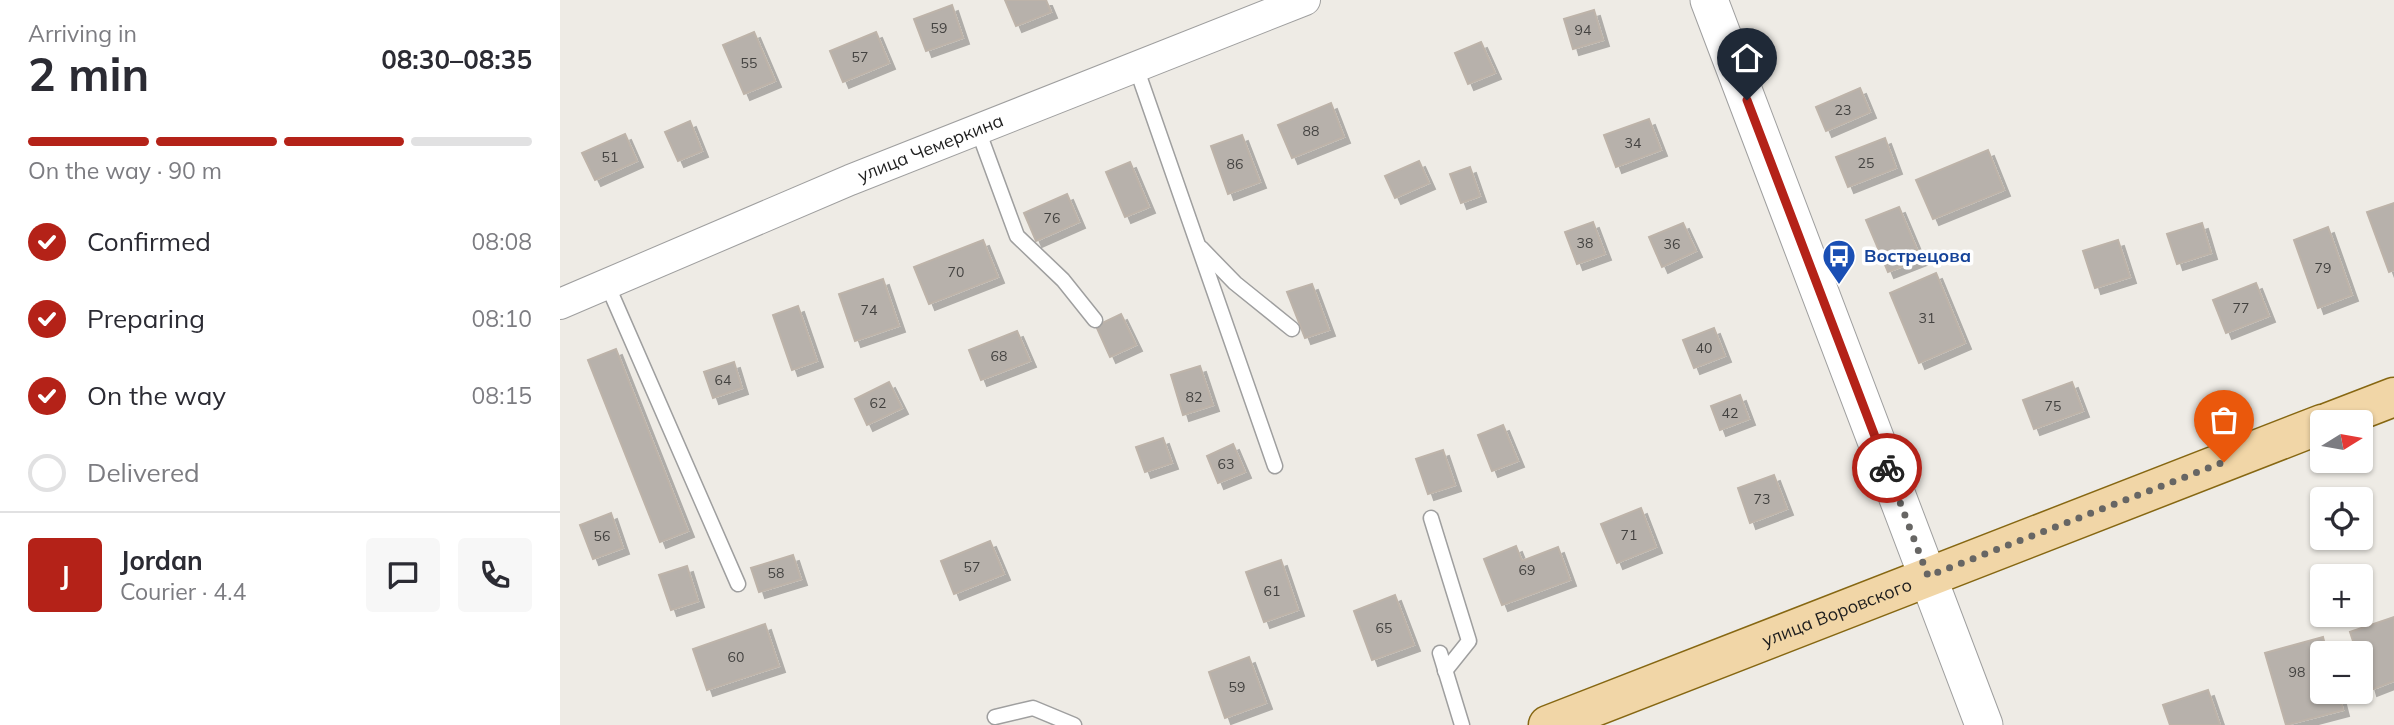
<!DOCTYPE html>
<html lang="en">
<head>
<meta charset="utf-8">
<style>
	:root { --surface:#fff; --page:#f7f7f7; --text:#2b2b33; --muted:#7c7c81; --line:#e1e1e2; --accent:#b42218 }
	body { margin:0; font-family:Mulish,sans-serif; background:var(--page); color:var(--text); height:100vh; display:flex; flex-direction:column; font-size:26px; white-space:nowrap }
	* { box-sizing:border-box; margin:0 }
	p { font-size:23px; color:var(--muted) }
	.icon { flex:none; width:38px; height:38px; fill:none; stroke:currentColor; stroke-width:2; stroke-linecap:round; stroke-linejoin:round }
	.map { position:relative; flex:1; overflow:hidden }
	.details { display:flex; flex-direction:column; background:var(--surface); width:560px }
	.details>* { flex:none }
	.needle { width:46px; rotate:79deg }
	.fabs { position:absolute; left:1750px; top:410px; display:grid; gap:14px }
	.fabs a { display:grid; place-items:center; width:63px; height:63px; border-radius:7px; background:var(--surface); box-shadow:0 2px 5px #0004; font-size:35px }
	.pin { position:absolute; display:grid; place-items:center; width:60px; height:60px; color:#fff; margin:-72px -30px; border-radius:50% 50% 50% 0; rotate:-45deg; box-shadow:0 0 7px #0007 }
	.pin .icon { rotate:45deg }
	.courier { position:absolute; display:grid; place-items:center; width:70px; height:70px; margin:-35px; border:5px solid #b42218; border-radius:50%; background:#fff; color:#222; box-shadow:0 2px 9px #0007 }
	.head em { font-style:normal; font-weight:700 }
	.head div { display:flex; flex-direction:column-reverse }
	.head { display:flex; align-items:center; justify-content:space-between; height:119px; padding:0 28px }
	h1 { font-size:46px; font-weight:700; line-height:52px }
	.bar { display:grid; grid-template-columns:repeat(4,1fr); gap:10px 7px; align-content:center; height:84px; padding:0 28px }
	.bar i { height:9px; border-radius:5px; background:var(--line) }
	.bar .selected { background:var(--accent) }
	.bar p { grid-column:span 4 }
	.line { display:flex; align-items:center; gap:18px; padding:0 28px; border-top:2px solid var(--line) }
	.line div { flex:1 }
	.round { display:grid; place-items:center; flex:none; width:74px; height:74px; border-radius:7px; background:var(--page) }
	ol { padding:0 28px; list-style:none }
	li { display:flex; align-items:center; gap:21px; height:77px }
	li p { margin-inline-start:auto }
	li .icon { padding:7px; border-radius:50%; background:var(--accent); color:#fff; stroke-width:4 }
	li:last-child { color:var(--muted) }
	li i { width:38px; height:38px; border:4px solid var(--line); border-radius:50% }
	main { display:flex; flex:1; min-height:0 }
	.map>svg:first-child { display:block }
</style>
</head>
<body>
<main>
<section class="details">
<div class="head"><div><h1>2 min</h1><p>Arriving in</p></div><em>08:30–08:35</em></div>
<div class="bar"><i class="selected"></i><i class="selected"></i><i class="selected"></i><i></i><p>On the way · 90 m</p></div>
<ol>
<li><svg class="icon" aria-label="check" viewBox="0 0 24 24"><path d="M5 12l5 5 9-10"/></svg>Confirmed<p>08:08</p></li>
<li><svg class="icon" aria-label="check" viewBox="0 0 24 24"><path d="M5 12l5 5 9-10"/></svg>Preparing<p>08:10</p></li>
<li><svg class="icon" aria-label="check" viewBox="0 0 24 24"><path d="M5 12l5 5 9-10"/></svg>On the way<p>08:15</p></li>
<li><i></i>Delivered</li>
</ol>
<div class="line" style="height:126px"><b class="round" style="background:var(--accent);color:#fff">J</b><div><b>Jordan</b><p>Courier · 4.4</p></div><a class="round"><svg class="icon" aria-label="chat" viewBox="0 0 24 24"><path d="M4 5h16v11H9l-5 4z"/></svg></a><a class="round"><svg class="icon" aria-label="phone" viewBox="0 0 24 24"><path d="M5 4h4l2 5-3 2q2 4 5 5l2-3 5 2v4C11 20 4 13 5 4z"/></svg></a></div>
</section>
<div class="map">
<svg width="1834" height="725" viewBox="0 0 1834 725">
	<defs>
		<filter id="shadow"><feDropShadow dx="6" dy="6" stdDeviation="0" flood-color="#0004"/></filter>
	</defs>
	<rect width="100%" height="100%" fill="#eeebe5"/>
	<g fill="#b7b1ab" stroke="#bdb3a9" stroke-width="2" filter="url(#shadow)">
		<path d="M445 0H486L491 12 456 26Z"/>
		<path d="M392 5 403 38 366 51 354 19Z"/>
		<path d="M1034 10 1043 40 1013 49 1004 19Z"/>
		<path d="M194 32 215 81 184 94 163 45Z"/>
		<path d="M316 32 329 63 283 82 270 51Z"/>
		<path d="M921 42 935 73 908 84 895 53Z"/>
		<path d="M1300 88 1310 112 1266 131 1256 107Z"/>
		<path d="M771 103 784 137 732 158 718 125Z"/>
		<path d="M1089 119 1101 150 1056 167 1044 135Z"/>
		<path d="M130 121 142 151 118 161 105 132Z"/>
		<path d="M65 134 77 161 35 180 22 153Z"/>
		<path d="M682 135 700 182 668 194 651 146Z"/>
		<path d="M1325 138 1336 168 1288 187 1276 157Z"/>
		<path d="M1428 150 1444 190 1373 219 1356 180Z"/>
		<path d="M859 161 869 183 835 198 825 176Z"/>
		<path d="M570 162 589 207 565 217 546 172Z"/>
		<path d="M910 167 920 196 901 203 890 174Z"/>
		<path d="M507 194 519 222 476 241 464 213Z"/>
		<path d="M1834 203V270L1829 272 1807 212Z"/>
		<path d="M1339 207 1361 259 1328 272 1306 220Z"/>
		<path d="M1033 222 1045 254 1017 264 1005 232Z"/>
		<path d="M1123 223 1136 251 1102 267 1089 237Z"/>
		<path d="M1642 223 1651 253 1617 264 1607 234Z"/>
		<path d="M1768 227 1792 295 1758 308 1734 240Z"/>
		<path d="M423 240 438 277 369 304 354 267Z"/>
		<path d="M1558 240 1570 277 1535 288 1523 251Z"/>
		<path d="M1376 273 1405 343 1359 363 1330 293Z"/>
		<path d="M323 279 339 326 295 341 279 294Z"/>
		<path d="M1696 283 1709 316 1666 333 1653 300Z"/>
		<path d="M752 284 769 330 745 338 727 292Z"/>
		<path d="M238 306 257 361 232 370 213 315Z"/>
		<path d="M561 314 576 345 550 357 536 326Z"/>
		<path d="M1154 328 1165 356 1134 368 1123 340Z"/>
		<path d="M457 331 470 361 421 380 409 350Z"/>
		<path d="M56 349 128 531 100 542 28 360Z"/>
		<path d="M174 362 182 388 153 398 144 372Z"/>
		<path d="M640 366 653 405 623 415 611 375Z"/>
		<path d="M329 382 342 408 307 425 295 399Z"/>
		<path d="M1512 382 1523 411 1474 429 1463 400Z"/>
		<path d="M1180 395 1189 419 1160 430 1151 406Z"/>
		<path d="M943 425 958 461 932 471 918 435Z"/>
		<path d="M603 438 612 463 585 472 576 447Z"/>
		<path d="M673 444 685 472 658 483 647 456Z"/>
		<path d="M883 450 895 485 868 494 856 459Z"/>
		<path d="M1214 475 1227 509 1190 523 1178 488Z"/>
		<path d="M1081 508 1096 547 1057 563 1041 524Z"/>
		<path d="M51 513 63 548 33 559 20 525Z"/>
		<path d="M430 541 444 574 394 594 381 561Z"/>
		<path d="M956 546 962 561 998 547 1010 580 942 605 924 559Z"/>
		<path d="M233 555 241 579 199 592 191 568Z"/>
		<path d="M721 560 738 610 704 622 686 572Z"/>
		<path d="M127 566 138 601 111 610 99 575Z"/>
		<path d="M835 595 854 645 812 660 794 611Z"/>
		<path d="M1834 617V681L1811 690 1801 653H1797L1790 632Z"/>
		<path d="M205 624 219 666 147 690 133 649Z"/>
		<path d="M1763 637 1767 653H1762V691H1778L1783 710 1726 725 1705 653Z"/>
		<path d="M689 657 706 703 665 718 649 672Z"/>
		<path d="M1648 690 1660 725H1610L1603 705Z"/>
	</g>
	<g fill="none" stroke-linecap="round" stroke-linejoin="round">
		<defs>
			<g id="service">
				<path d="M576 67 715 466"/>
				<path d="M418 130 457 236 503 280 535 320"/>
				<path d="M641 248 675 283 732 329"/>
				<path d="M47 284 178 584"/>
				<path d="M871 518 909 641 885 671"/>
				<path d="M880 653 902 725"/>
				<path d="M435 717 473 708 514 725"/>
			</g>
			<g id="minor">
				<path id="s1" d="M0 304 290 180 745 0"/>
			</g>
			<path id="tertiary" d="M1149 0 1424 725"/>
			<g id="primary">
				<path d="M1769 422 1834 397"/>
				<path id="s2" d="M988 725 1762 424"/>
			</g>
		</defs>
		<use href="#service" stroke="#9f9f9f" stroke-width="17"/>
		<use href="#minor" stroke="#9f9f9f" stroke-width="32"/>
		<use href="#tertiary" stroke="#9f9f9f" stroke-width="39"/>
		<use href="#primary" stroke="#866712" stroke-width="41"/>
		<use href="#service" stroke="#fff" stroke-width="14"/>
		<use href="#minor" stroke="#fff" stroke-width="30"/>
		<use href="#tertiary" stroke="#fff" stroke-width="37"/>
		<use href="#primary" stroke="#f1d6a7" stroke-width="38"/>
	</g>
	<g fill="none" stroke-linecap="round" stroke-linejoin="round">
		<path stroke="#676664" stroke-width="7" stroke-dasharray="0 12.6" d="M1327 468 1368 576 1664 462"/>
		<path stroke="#b42218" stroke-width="9" d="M1187 100 1327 468"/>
	</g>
	<defs>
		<symbol id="bus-pin" viewBox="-11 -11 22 30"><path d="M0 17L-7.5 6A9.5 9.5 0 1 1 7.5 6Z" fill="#1a4fb4" stroke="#fff"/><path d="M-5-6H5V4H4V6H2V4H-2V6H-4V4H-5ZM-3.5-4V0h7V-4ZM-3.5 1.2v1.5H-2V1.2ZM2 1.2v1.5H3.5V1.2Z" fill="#fff"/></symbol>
	</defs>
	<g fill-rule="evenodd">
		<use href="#bus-pin" x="1260" y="237" width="38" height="52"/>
	</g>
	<g text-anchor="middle" stroke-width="7" stroke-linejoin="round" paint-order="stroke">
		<g font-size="14" fill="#444341">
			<text x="379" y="33">59</text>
			<text x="1023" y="35">94</text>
			<text x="300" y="62">57</text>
			<text x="189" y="68">55</text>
			<text x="1283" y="115">23</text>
			<text x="751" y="136">88</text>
			<text x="1073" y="148">34</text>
			<text x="50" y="162">51</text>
			<text x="1306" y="168">25</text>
			<text x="675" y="169">86</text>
			<text x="492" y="223">76</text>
			<text x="1025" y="248">38</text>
			<text x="1112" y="249">36</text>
			<text x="1763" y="273">79</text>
			<text x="396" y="277">70</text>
			<text x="1681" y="313">77</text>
			<text x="309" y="315">74</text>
			<text x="1367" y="323">31</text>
			<text x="1144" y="353">40</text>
			<text x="439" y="361">68</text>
			<text x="163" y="385">64</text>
			<text x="634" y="402">82</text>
			<text x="318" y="408">62</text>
			<text x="1493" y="411">75</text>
			<text x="1170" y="418">42</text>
			<text x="666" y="469">63</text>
			<text x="1202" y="504">73</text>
			<text x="1069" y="540">71</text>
			<text x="42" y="541">56</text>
			<text x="412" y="572">57</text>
			<text x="967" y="575">69</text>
			<text x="216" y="578">58</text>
			<text x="712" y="596">61</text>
			<text x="824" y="633">65</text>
			<text x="176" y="662">60</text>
			<text x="1737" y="677">98</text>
			<text x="677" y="692">59</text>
		</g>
		<g font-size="18" fill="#1e1e1e" stroke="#fff">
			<text dy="6" stroke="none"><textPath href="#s1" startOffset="402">улица Чемеркина</textPath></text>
			<text dy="6" stroke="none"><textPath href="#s2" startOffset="310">улица Воровского</textPath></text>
		</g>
		<g font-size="18" font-weight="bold" fill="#164399" stroke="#fff" text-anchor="start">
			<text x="1304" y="262">Вострецова</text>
		</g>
	</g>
</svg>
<div class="fabs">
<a><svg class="needle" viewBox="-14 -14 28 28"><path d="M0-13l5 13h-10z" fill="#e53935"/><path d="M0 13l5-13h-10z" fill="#7c7c81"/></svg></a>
<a><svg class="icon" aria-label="locate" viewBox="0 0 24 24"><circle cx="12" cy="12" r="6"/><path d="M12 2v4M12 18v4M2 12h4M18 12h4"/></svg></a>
<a>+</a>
<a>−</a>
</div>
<div class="pin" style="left:1664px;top:462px;background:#ea580c"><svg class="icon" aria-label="bag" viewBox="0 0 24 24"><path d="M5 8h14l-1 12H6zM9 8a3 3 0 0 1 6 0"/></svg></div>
<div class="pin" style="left:1187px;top:100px;background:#1f2937"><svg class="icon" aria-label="home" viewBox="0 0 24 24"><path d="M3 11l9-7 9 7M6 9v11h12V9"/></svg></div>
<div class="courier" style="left:1327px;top:468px"><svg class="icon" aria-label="bike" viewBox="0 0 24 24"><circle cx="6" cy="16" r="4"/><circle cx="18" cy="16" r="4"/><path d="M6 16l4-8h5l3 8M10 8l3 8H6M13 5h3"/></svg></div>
</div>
</main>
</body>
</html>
